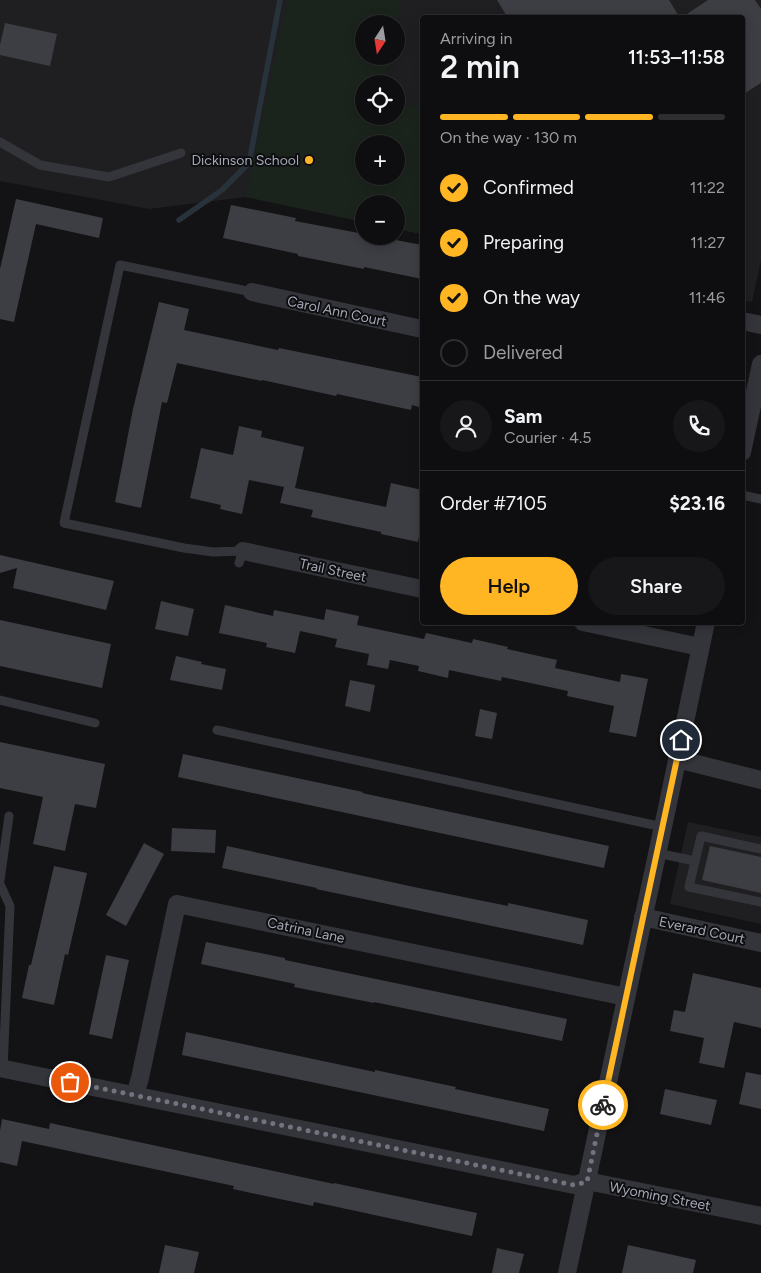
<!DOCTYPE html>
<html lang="en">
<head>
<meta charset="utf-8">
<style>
	:root { --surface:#0e0e10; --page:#171719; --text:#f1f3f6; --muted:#9b9c9f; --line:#2e2e30; --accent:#ffb622 }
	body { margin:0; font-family:Figtree,sans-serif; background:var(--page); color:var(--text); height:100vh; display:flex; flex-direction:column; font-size:19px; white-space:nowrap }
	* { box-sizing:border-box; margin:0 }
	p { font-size:16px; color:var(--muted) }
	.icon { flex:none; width:28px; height:28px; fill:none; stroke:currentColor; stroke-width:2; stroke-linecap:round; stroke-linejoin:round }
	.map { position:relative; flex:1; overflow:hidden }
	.drawer { position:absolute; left:420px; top:15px; width:325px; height:610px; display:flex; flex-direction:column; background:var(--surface); border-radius:5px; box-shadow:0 2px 12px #0003,0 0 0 1px var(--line) }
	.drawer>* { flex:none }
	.needle { width:32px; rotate:192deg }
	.fabs { position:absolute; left:355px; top:15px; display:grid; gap:10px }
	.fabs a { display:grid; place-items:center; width:50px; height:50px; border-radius:50%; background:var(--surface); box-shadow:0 2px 12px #0003,0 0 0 1px var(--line); font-size:25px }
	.pin { position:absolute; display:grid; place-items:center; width:42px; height:42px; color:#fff; margin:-21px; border:2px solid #fff; border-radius:50%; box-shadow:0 1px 5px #0007 }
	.courier { position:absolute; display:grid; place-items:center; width:50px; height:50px; margin:-25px; border:4px solid #ffb622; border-radius:50%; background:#fff; color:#222; box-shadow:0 1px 6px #0007 }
	.summary em { font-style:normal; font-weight:600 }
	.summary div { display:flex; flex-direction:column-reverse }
	.summary { display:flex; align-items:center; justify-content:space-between; height:85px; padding:0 20px }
	h1 { font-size:32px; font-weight:600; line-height:38px }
	.bar { display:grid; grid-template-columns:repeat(4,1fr); gap:8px 5px; align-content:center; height:60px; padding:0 20px }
	.bar i { height:6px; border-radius:4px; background:var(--line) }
	.bar .selected { background:var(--accent) }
	.bar p { grid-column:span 4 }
	.line { display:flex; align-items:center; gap:12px; padding:0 20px; border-top:1px solid var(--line) }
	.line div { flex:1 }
	.round { display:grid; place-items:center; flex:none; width:52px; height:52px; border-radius:26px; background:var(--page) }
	ol { padding:0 20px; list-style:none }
	li { display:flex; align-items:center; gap:15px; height:55px }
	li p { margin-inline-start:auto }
	li .icon { padding:5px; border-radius:50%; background:var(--accent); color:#111; stroke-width:4 }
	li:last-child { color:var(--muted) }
	li i { width:28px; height:28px; border:2px solid var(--line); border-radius:50% }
	.button { display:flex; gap:10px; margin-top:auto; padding:10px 20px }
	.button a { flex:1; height:58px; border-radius:30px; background:var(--accent); color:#111; font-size:20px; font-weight:600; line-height:58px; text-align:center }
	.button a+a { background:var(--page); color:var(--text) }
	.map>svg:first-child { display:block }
</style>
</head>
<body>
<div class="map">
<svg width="761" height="1273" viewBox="0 0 761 1273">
	<rect width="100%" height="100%" fill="#131315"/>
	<g fill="#1f1f22" fill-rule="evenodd">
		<path d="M0 0H761V260L752 302 742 300V18H422V234L396 229V204H364V222L246 197 149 209 0 181ZM364 24H396V56H364ZM364 84H396V116H364ZM364 144H396V176H364Z"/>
		<path d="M688 822 761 837V924L670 904Z"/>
	</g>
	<path fill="#1b241c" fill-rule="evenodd" d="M287 0H402L396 26V24H364V56H390L384 84H364V116H396V103L422 109V234L396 229V204H364V222L246 197ZM364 144H396V176H364Z"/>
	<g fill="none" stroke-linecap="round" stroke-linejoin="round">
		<path stroke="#28323a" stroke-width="5.5" d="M179 220 222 190 249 163 280 0"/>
	</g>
	<g fill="#3d3e43">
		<path d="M497 0H669L680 18H508Z"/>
		<path d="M708 0H755L761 9V83L742 95V18H681Z"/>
		<path d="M5 23 57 34 50 66 0 55V45Z"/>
		<path d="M16 199 103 218 99 238 36 224 14 322 0 319V269Z"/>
		<path d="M231 205 296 218 295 221 364 234V236L380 238V237L422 245V279L364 267V269L298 256V254L223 238Z"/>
		<path d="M159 302 189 309 184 330 278 350 279 348 422 377V408L412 405 411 410 337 394 336 396 262 380V381L177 363 167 403 162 402 141 508 115 502 133 409Z"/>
		<path d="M239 426 262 431 261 437 304 447 295 488 386 507 391 483 422 490V519L418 542 381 534V532L311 517 313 510 280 503 284 487 249 480 242 514 220 509 221 505 190 498 201 448 233 455Z"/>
		<path d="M0 555 114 581 106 610 13 588 17 568 0 573Z"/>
		<path d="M161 601 194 609 188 636 155 629Z"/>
		<path d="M225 605 273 616 274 610 324 620 326 609 359 616 357 625 424 639 426 633 472 643 473 639 508 647 507 649 557 660 555 668 620 682 621 674 648 679 636 737 609 732 614 706 567 696 568 691 502 677 501 681 449 670 448 678 418 671 419 666 390 660 388 669 367 665 369 654 335 647 337 639 300 631 295 653 266 647 267 643 219 633Z"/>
		<path d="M0 620 111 644 102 688 0 666Z"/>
		<path d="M176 656 202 662 201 664 226 669 222 690 170 680Z"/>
		<path d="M350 680 375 685 370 712 345 706Z"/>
		<path d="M480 709 497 713 492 739 475 736Z"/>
		<path d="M0 742 105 764 96 808 75 804 65 851 33 844 43 797 0 788Z"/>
		<path d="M183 754 363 792 362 793 609 846 604 868 178 777Z"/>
		<path d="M172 828 216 830 215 853 171 851Z"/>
		<path d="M144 843 164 854 126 926 106 915Z"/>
		<path d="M227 846 414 887 508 906V903L588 920 583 945 316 889 317 888 222 868Z"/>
		<path d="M710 846 761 857V893L702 880Z"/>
		<path d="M54 866 87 873 68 955 65 954 54 1005 22 998 29 965H31Z"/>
		<path d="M206 942 285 958V960L567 1019 562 1041 374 1002V1003L294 987 295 984 201 964Z"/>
		<path d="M106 955 129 960 112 1039 89 1034Z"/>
		<path d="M693 973 761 988V1028L734 1022 724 1068 699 1063 704 1038 670 1031 674 1010 685 1012Z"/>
		<path d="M186 1032 375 1072V1070L456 1087 455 1089 549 1109 544 1131 182 1055Z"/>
		<path d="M746 1072 761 1075V1109L739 1104Z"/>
		<path d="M665 1089 717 1100 711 1125 660 1114Z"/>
		<path d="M2 1119 49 1129 50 1123 334 1184V1183L477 1213 472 1236 314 1202 313 1206 233 1189 234 1186 22 1141 17 1166 0 1162V1131Z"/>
		<path d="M165 1245 199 1252 194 1273H159Z"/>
		<path d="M628 1245 696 1260 693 1273H622Z"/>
		<path d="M497 1248 524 1254 519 1273H492Z"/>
	</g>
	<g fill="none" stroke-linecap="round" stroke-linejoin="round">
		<g stroke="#34353b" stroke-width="9">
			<path d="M0 142 40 165 109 177 181 153"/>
			<path d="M742 495 761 499"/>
			<path d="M239 563 243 551 213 552 184 548 64 523 120 265 252 292"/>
			<path d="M0 700 95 723"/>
			<path d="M217 730 663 827"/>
			<path d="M761 849 701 836 689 887 761 902"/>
			<path d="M657 853 695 861"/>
			<path d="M0 880 9 816"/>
			<path d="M0 884 10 906 3 1069"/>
		</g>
		<g stroke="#34353b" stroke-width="18">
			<path d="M252 292 422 329"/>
			<path d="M742 321 761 325"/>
			<path d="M742 452 761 364"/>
			<path d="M243 551 422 589"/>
			<path d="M583 622 700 647"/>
			<path d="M677 759 761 780"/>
			<path d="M643 917 761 943"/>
			<path d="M0 1068 574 1185 587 1181 761 1216"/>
			<path d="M135 1095 140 1078 177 904 626 997"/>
			<path d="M567 1273 667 808 706 622"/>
		</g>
	</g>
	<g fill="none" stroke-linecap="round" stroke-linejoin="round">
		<path stroke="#71747e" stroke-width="5" stroke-dasharray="0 9" d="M70 1082 574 1185 587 1182 603 1105"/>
		<path stroke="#ffb622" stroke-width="6" d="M603 1105 681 740"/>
	</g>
	<circle fill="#ffb622" stroke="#0e0e10" stroke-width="2" cx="309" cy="160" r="5"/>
	<g text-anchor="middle" stroke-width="4" stroke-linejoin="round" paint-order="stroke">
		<g font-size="14" fill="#a4a9b7" stroke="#0e0e10" text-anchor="end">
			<text x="299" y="165">Dickinson School</text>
		</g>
		<g font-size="14" fill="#a4a9b7" stroke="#0e0e10">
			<text transform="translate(337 311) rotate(12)" y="5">Carol Ann Court</text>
			<text transform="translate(333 570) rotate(12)" y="5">Trail Street</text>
			<text transform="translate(306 930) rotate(12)" y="5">Catrina Lane</text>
			<text transform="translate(702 930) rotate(12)" y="5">Everard Court</text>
			<text transform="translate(660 1196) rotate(11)" y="5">Wyoming Street</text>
		</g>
	</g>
</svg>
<div class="fabs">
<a><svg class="needle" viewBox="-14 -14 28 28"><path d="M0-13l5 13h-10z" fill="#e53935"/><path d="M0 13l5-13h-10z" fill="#9b9c9f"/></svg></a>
<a><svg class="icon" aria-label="locate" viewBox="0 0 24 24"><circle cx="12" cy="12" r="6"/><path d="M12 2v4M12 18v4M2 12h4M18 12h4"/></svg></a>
<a>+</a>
<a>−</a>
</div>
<div class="pin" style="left:70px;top:1082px;background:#ea580c"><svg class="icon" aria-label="bag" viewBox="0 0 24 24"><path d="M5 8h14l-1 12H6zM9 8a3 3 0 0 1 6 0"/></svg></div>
<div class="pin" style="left:681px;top:740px;background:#1f2937"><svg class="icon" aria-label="home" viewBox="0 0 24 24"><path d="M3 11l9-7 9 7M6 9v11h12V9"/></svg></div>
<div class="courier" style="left:603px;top:1105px"><svg class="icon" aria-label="bike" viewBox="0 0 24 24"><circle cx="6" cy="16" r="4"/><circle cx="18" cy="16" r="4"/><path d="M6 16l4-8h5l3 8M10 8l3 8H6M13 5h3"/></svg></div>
<section class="drawer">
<div class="summary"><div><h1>2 min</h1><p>Arriving in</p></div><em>11:53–11:58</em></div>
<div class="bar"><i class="selected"></i><i class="selected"></i><i class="selected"></i><i></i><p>On the way · 130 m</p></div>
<ol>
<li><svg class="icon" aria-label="check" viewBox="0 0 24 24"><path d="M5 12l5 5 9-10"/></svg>Confirmed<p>11:22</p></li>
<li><svg class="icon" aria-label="check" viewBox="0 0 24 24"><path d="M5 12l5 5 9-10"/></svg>Preparing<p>11:27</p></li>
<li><svg class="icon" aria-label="check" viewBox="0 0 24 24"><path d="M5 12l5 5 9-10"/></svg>On the way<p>11:46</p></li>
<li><i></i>Delivered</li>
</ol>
<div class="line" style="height:90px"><a class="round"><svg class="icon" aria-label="person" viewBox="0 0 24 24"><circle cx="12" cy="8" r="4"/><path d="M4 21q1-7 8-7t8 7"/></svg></a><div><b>Sam</b><p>Courier · 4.5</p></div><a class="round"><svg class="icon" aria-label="phone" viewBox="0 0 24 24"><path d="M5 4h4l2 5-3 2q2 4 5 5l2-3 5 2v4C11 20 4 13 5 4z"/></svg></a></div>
<div class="line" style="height:65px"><div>Order #7105</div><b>$23.16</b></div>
<div class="button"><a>Help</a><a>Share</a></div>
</section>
</div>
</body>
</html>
